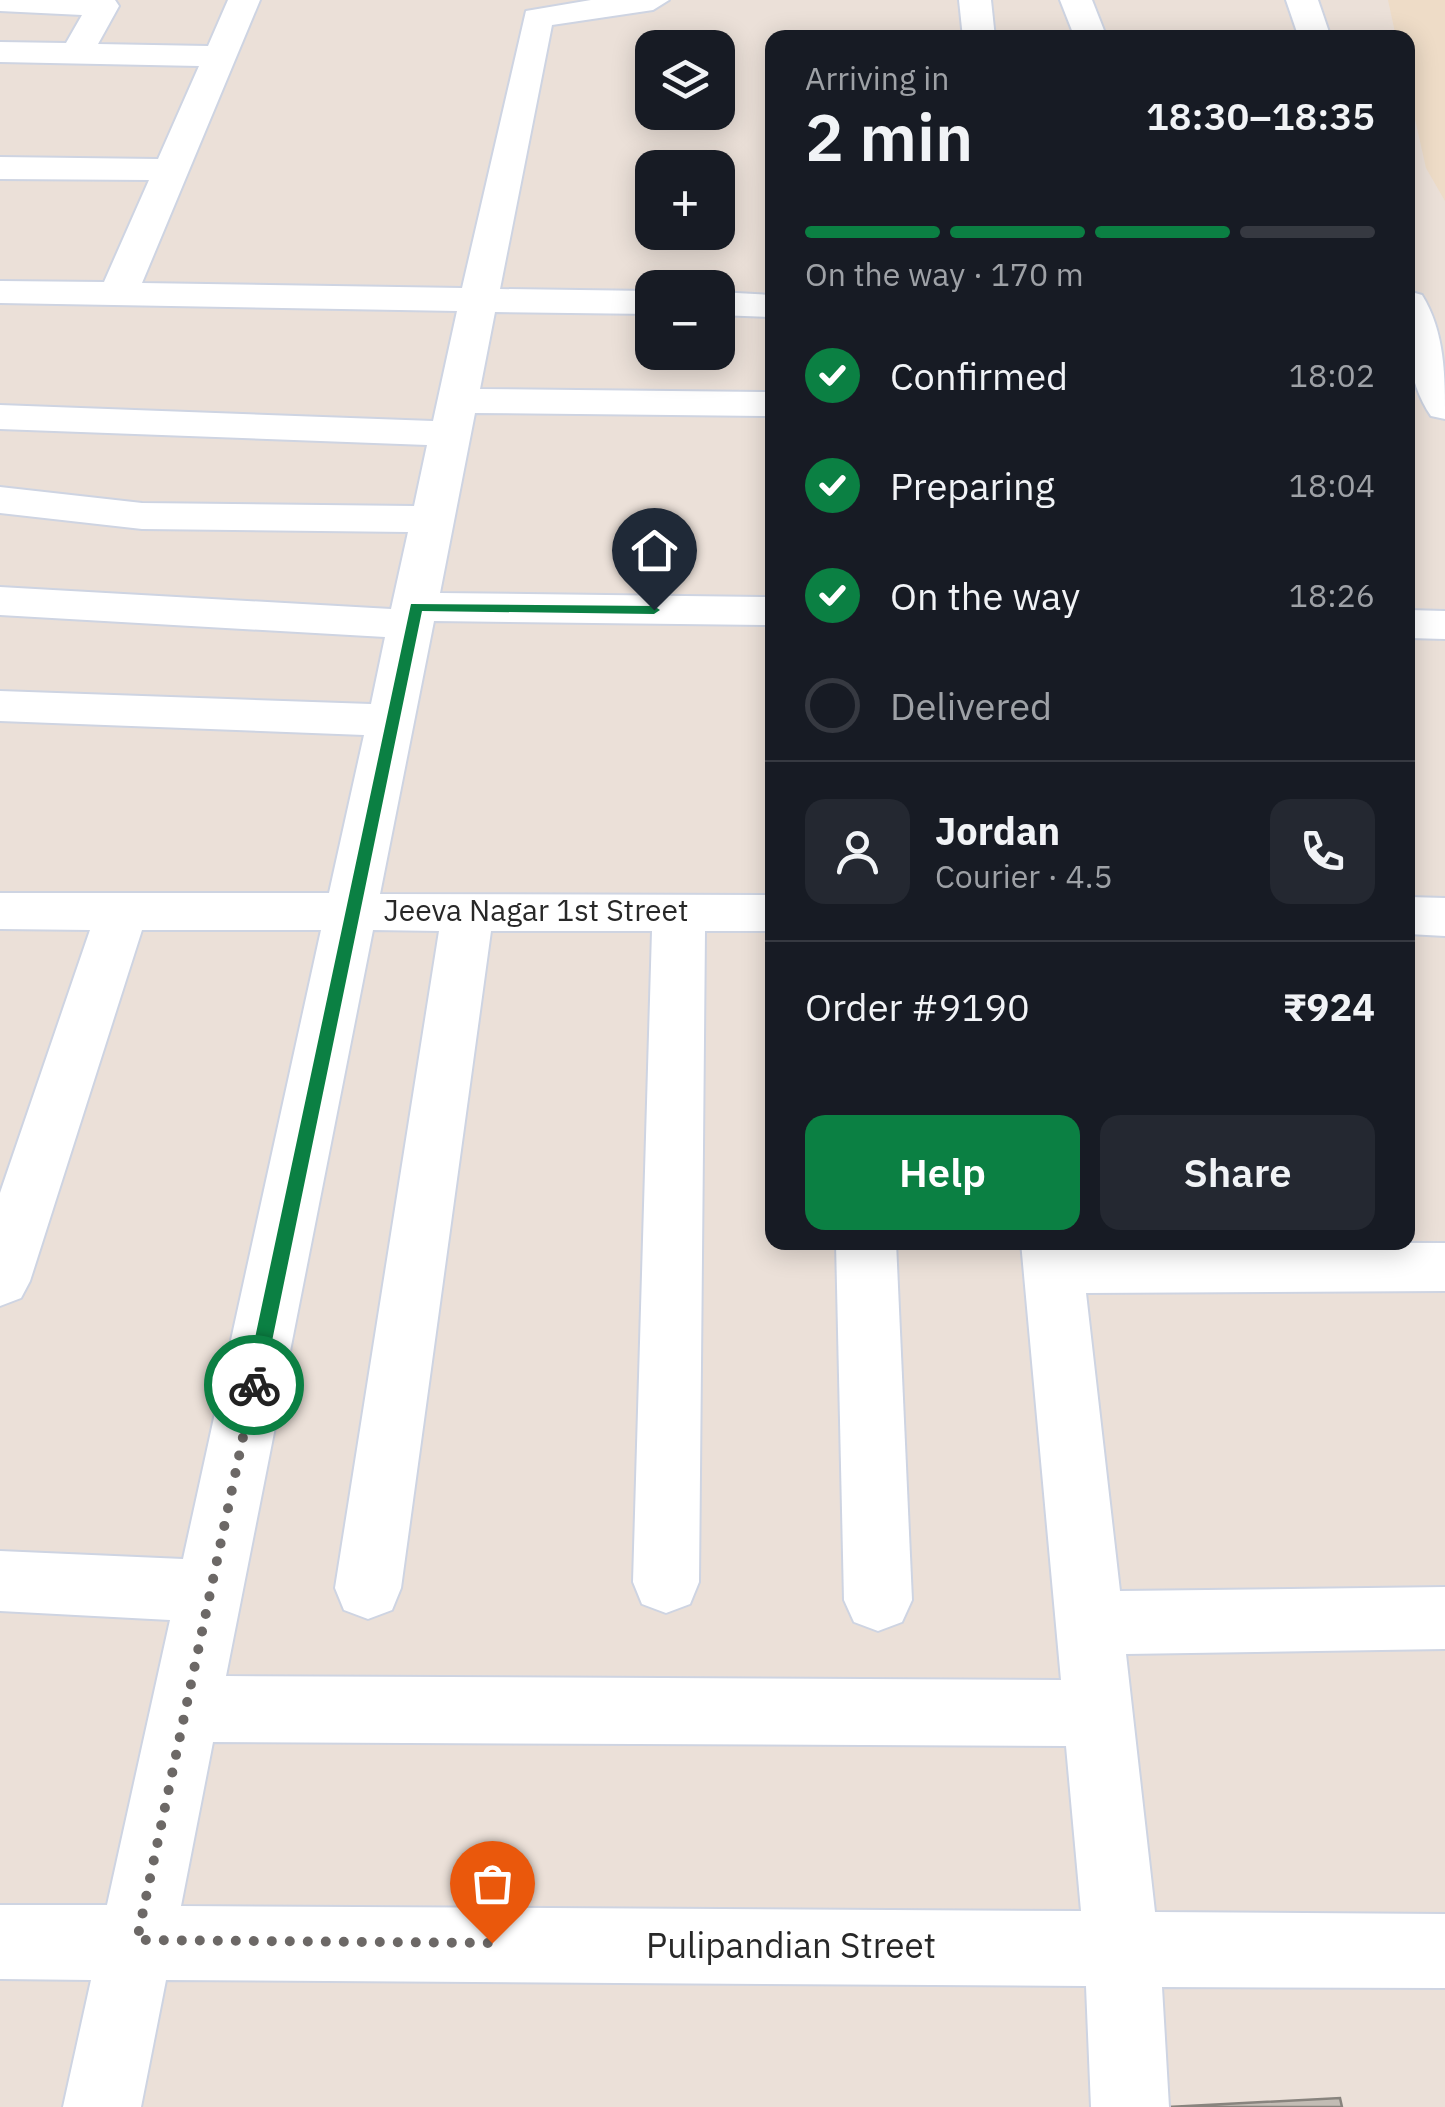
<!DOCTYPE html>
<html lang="en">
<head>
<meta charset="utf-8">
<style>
	:root { --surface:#171b24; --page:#242831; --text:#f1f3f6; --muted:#9ea1a6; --line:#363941; --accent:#0b8043 }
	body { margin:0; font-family:"IBM Plex Sans",sans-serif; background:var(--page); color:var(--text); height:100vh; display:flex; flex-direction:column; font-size:38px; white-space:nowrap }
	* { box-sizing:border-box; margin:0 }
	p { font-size:32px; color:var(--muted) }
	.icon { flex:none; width:55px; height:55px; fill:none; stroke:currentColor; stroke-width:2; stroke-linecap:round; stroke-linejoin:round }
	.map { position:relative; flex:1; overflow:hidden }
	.side { position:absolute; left:765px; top:30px; width:650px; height:1220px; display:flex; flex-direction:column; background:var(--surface); border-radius:20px; box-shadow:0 5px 25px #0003 }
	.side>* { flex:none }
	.buttons { position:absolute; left:635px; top:30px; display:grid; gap:20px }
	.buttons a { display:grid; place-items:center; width:100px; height:100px; border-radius:20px; background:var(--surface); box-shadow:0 5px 25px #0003; font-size:50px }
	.pin { position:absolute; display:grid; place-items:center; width:85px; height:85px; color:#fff; margin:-102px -42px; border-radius:50% 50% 50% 0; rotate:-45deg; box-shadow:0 0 10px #0007 }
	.pin .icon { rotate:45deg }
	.courier { position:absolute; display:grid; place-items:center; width:100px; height:100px; margin:-50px; border:8px solid #0b8043; border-radius:50%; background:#fff; color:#222; box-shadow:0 2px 12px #0007 }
	.head em { font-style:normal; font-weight:600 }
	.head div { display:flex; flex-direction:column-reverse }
	.head { display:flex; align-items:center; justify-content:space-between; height:170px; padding:0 40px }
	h1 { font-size:65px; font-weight:600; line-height:75px }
	.bar { display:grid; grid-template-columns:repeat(4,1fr); gap:15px 10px; align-content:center; height:120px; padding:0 40px }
	.bar i { height:12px; border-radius:8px; background:var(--line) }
	.bar .selected { background:var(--accent) }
	.bar p { grid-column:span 4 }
	.line { display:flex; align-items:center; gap:25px; padding:0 40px; border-top:2px solid var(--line) }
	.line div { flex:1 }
	.round { display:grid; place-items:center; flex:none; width:105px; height:105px; border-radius:20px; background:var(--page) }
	ol { padding:0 40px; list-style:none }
	li { display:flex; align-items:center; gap:30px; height:110px }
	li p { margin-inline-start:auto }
	li .icon { padding:10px; border-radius:50%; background:var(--accent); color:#fff; stroke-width:4 }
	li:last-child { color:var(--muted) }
	li i { width:55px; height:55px; border:5px solid var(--line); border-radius:50% }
	.primary-button { display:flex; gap:20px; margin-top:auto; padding:20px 40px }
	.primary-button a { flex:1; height:115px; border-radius:20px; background:var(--accent); color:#fff; font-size:40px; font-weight:600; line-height:115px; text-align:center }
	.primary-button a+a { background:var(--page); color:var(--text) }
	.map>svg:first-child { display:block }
</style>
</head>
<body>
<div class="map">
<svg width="1445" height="2107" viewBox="0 0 1445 2107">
	<rect width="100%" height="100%" fill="#ebe0d8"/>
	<path fill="#eedcc7" d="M1388 0H1445V201L1426 168 1408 88V38L1396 37Z"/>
	<path fill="#c2bcb4" stroke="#88847e" stroke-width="2.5" d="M1340 2098 1342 2107H1168Z"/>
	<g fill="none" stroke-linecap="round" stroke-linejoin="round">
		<defs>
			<g id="minor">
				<path d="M0 0H115L119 6 98 44 208 46 228 0H260L142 283 462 288 526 11 591 0H669L653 10 552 25 500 289 652 291V314L495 312 480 389 772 392V416L475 413 440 593 772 597V625L434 621 380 894 772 895V931H705L699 1582 690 1604 666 1613 642 1604 633 1582 652 931H491L401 1588 392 1610 368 1619 344 1610 335 1588 439 931 373 930 226 1676 1061 1680 1021 1242 1445 1243V1291L1086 1293 1120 1591 1445 1587V1649L1126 1654 1155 1912 1445 1914V1988L1162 1987 1169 2107H1091L1086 1986 166 1980 141 2107H63L91 1980 0 1979V1905H107L170 1620 0 1611V1551L183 1559 321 930H142L30 1281 21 1298 0 1306V1193L90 930 0 929V893H329L364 735 0 721V691L371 704 385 637 0 615V587L391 609 408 532 142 529 0 513V487L142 503 414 506 427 445 0 429V405L433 421 457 311 0 303V281L104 282 149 180 0 179V157L158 159 199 66 0 62V42L66 43 82 15 0 11ZM213 1742 1066 1746 1081 1911 181 1906Z"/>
				<path d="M959 0H991L995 38H963Z"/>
				<path d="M1060 0H1092L1107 38H1075Z"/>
				<path d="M1286 0H1318L1331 38H1299Z"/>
				<path d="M1408 291 1422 295C1445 332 1445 376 1445 419L1431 416C1406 380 1405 333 1408 291Z"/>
				<path d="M718 292 772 295V317L718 315Z"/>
				<path d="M1408 610 1445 611V639L1408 638Z"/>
				<path d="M1408 897 1445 898V936L1408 934Z"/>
				<path d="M836 1242H896L912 1600 902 1622 878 1631 854 1622 844 1600Z"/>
			</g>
		</defs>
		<use href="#minor" stroke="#ced4e2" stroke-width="4"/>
		<use href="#minor" fill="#fff" fill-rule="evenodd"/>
	</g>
	<path fill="#0b8043" d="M411 604 654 606 660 610 654 614 422 611 263 1385 254 1393 245 1385Z"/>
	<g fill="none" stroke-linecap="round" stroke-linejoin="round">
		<path stroke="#6c6866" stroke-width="10" stroke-dasharray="0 18" d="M254 1385 137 1940 492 1943"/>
	</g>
	<g text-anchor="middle" stroke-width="8" stroke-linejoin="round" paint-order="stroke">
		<g font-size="30" fill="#282828" stroke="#fff">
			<text x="536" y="921">Jeeva Nagar 1st Street</text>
		</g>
		<g font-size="35" fill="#282828" stroke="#fff">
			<text x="791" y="1958">Pulipandian Street</text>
		</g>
	</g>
</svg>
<div class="buttons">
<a><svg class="icon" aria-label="layers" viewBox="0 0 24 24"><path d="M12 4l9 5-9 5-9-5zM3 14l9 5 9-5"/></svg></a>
<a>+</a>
<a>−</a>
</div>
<div class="pin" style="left:492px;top:1943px;background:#ea580c"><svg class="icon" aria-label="bag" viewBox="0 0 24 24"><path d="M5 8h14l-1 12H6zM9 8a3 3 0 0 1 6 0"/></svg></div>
<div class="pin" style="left:654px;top:610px;background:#1f2937"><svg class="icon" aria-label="home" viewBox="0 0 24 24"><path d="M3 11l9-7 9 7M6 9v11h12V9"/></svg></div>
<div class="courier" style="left:254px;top:1385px"><svg class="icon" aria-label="bike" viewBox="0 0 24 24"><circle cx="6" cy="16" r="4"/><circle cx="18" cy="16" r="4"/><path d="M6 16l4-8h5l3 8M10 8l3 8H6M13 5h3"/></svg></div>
<section class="side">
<div class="head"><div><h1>2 min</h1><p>Arriving in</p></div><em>18:30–18:35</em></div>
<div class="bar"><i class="selected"></i><i class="selected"></i><i class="selected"></i><i></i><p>On the way · 170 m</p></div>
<ol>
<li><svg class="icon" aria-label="check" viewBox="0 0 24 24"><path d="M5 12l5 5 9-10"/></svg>Confirmed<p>18:02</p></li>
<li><svg class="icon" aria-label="check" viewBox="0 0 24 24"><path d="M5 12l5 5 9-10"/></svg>Preparing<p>18:04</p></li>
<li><svg class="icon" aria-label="check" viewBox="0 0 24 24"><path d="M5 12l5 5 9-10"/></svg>On the way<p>18:26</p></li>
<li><i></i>Delivered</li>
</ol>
<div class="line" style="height:180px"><a class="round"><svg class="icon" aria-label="person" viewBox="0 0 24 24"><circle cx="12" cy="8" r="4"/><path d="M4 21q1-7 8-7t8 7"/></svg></a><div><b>Jordan</b><p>Courier · 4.5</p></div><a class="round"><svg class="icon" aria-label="phone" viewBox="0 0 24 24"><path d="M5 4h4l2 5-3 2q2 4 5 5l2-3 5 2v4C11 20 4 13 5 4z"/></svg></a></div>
<div class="line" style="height:130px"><div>Order #9190</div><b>₹924</b></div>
<div class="primary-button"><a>Help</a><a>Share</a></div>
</section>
</div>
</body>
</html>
